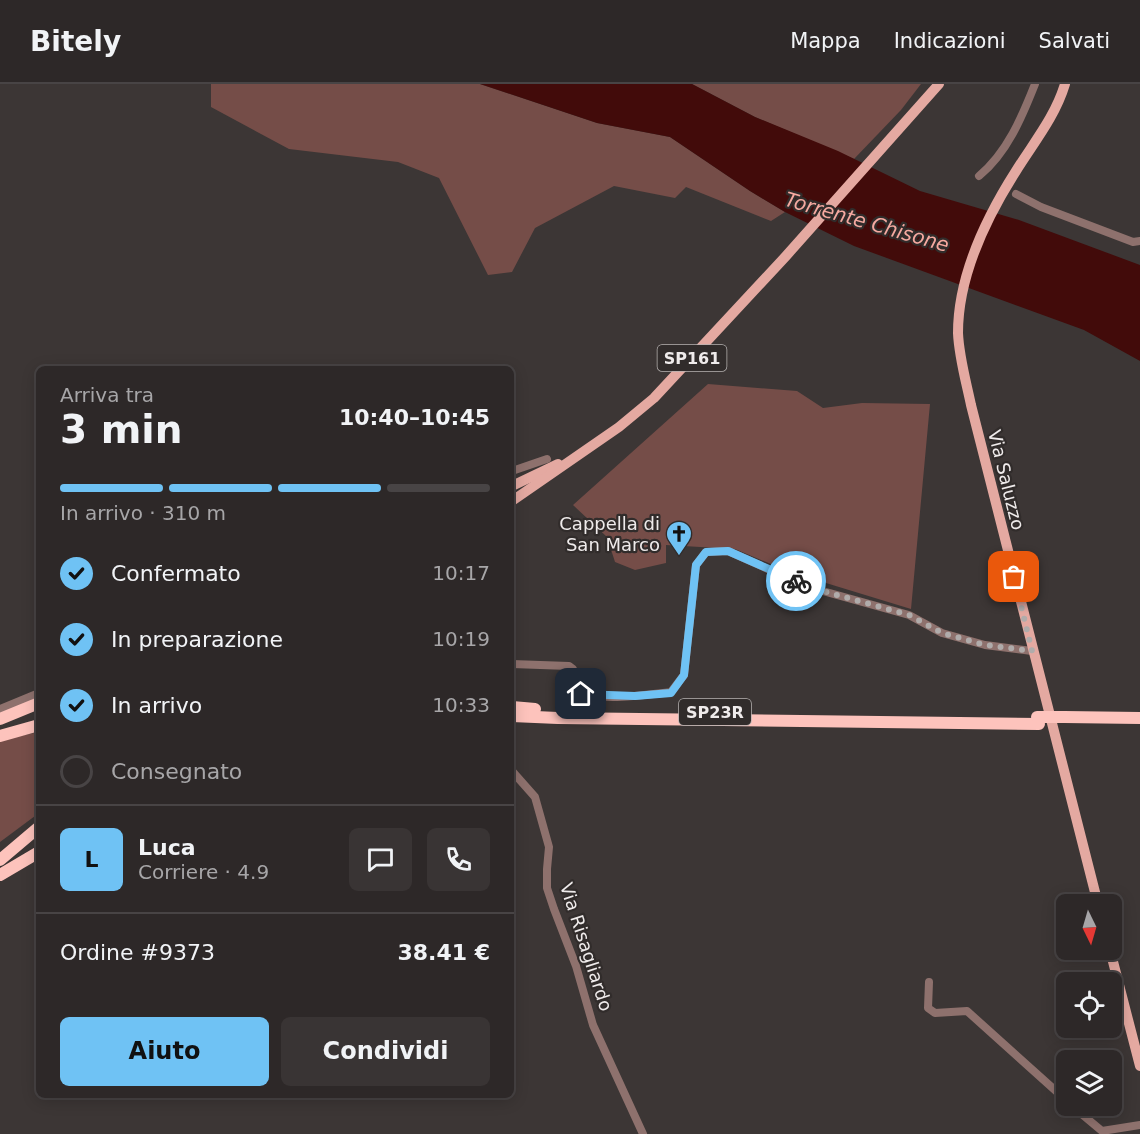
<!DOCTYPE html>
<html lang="it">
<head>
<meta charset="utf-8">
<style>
	:root { --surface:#2d2828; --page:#393434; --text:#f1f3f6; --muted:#a7a6a8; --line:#484445; --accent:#6fc2f4 }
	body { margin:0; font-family:"DejaVu Sans",sans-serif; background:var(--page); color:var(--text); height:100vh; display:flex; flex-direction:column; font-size:22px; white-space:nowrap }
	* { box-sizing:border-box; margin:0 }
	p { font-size:20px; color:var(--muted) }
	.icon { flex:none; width:33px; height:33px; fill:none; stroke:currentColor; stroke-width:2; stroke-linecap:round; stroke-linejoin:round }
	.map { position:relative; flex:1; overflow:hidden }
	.sheet { position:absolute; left:36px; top:282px; width:478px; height:732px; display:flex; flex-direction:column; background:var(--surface); border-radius:9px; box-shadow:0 3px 15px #0003,0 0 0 2px var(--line) }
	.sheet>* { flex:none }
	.needle { width:39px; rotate:175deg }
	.fabs { position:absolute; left:1056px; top:810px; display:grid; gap:12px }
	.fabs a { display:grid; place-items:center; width:66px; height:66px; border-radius:9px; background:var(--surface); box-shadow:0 3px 15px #0003,0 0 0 2px var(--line); font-size:30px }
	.pin { position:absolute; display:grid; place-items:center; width:51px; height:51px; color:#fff; margin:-26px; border-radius:12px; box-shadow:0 3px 9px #0006 }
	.courier { position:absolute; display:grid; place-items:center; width:60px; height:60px; margin:-30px; border:4px solid #6fc2f4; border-radius:50%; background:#fff; color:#222; box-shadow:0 2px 8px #0007 }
	.overview em { font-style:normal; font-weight:600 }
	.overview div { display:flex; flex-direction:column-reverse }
	.overview { display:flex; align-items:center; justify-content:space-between; height:102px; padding:0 24px }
	h1 { font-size:39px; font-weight:600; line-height:45px }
	.bar { display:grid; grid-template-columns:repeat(4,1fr); gap:9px 6px; align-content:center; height:72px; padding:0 24px }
	.bar i { height:8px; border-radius:4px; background:var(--line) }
	.bar .active { background:var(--accent) }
	.bar p { grid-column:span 4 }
	.line { display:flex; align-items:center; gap:15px; padding:0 24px; border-top:2px solid var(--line) }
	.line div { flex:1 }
	.round { display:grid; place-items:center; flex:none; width:63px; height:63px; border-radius:9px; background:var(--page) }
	ol { padding:0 24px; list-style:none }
	li { display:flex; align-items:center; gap:18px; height:66px }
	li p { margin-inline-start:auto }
	li .icon { padding:6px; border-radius:50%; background:var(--accent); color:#111; stroke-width:4 }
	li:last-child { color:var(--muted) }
	li i { width:33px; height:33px; border:3px solid var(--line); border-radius:50% }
	.action { display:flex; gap:12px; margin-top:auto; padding:12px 24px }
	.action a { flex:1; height:69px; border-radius:9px; background:var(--accent); color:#111; font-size:24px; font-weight:600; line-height:69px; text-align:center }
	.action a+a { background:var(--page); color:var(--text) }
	header { display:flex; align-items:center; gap:36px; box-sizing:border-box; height:84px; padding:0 30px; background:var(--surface); border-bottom:2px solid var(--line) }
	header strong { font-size:28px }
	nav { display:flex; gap:33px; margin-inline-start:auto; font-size:21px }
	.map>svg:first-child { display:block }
</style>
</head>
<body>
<header>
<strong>Bitely</strong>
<nav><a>Mappa</a><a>Indicazioni</a><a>Salvati</a></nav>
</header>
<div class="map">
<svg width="1140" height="1050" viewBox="0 0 1140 1050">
	<rect width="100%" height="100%" fill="#3c3635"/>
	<g fill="#754d48">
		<path d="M211 0H480L597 39 670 53 750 107 785 128 771 137 686 103 675 114 614 102 535 144 512 188 488 191 439 94 398 78 289 65 211 23Z"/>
		<path d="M692 0H921L901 26 854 75 755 33Z"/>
		<path d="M708 300 797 307 823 324 862 319 930 320 911 525 790 488 735 465 666 461V479L635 486 615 478 607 453 573 421Z"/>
		<path d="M39 648V729L0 758V656Z"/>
	</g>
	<path fill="#420b0a" d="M480 0H692L755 33 838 67 920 107 1019 136 1140 181V277L1084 246 854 162 785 128 750 107 670 53 597 39Z"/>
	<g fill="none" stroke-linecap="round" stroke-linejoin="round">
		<g stroke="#8e716d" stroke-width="8">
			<path d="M979 92C1007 69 1022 33 1035 0"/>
			<path d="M1016 110 1041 123 1133 158 1140 157"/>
			<path d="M512 387 547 375"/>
			<path d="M512 580 569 582 573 585 576 607C599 618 645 611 671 608L684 591 696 481 706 468 728 467 779 490 819 506 909 531 942 549 985 561 1032 567"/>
			<path d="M0 625 39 609"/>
			<path d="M512 687 535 713 549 763 547 785V804L554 825 576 882 593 941 643 1050"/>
			<path d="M929 898 928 924 935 929 967 927 1066 1016"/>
			<path d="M1072 1022 1102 1047 1140 1041"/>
		</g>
		<g stroke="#e4a9a1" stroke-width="10">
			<path d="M1065 0C1055 33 1034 58 1016 87 986 134 958 192 958 249 959 273 966 297 971 321L1098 820"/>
			<path d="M512 402 558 380"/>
			<path d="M512 417 619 343 654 314 786 172 939 0"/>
			<path d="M1110 866 1140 982"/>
		</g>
		<g stroke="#fdc3bc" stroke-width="12">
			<path d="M512 623 535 625"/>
			<path d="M512 632 558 634 1039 640"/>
			<path d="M1064 633 1140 634"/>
			<path d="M0 635 39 619"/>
			<path d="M0 652 39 641"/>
			<path d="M0 776 39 743"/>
			<path d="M0 791 39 768"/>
		</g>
		<path stroke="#fdc3bc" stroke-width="12" d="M1037 633H1064"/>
	</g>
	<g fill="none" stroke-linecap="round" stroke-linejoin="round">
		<path stroke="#b0acab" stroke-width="6" stroke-dasharray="0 10.8" d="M796 497 819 506 909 531 942 549 985 561 1032 567 1014 493"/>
		<path stroke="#6fc2f4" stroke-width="8" d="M581 610 635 612 671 609 684 591 696 481 706 468 728 467 796 497"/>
	</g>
	<defs>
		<symbol id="church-pin" viewBox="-11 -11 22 30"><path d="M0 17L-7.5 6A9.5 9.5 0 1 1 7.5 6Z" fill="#6fc2f4" stroke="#312c2b"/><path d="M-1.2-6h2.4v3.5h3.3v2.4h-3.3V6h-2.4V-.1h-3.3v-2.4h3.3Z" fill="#111"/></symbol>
	</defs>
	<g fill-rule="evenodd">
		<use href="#church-pin" x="664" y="435" width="30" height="40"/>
	</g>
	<g text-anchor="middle" stroke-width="4.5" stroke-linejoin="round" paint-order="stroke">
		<g fill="#312c2b" stroke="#b6b2b1" stroke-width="1.5">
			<rect x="657.5" y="261" width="69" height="26" rx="4.5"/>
			<rect x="679" y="615" width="72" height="26" rx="4.5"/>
		</g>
		<g font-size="16" font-weight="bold" fill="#efebeb">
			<text x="692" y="280">SP161</text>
			<text x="715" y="634">SP23R</text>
		</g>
		<g font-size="18" fill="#efebeb" stroke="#312c2b">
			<text transform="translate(1006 396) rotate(76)" y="6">Via Saluzzo</text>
			<text transform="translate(586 863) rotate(72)" y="6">Via Risagliardo</text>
		</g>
		<g font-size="18" fill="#efebeb" stroke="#312c2b" text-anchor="end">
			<text x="660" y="446">Cappella di<tspan x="660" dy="21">San Marco</tspan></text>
		</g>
		<g font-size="20" font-style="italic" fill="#f5a9a0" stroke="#312c2b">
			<text transform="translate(867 138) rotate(16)" y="7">Torrente Chisone</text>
		</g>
	</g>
</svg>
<div class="fabs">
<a><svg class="needle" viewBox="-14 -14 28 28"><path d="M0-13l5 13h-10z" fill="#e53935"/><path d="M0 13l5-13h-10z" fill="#a7a6a8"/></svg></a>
<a><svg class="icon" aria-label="locate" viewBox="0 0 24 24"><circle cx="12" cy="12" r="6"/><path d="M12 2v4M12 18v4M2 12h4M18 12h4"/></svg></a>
<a><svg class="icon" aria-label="layers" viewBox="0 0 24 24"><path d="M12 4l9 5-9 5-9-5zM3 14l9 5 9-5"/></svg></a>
</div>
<div class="pin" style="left:1014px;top:493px;background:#ea580c"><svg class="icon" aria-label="bag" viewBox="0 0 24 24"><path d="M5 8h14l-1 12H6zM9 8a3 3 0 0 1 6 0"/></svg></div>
<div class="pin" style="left:581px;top:610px;background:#1f2937"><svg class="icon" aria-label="home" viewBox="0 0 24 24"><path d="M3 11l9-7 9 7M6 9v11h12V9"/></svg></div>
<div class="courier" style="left:796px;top:497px"><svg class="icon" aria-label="bike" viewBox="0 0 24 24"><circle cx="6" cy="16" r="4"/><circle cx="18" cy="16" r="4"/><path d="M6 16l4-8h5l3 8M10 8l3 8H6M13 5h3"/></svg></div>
<section class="sheet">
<div class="overview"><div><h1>3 min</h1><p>Arriva tra</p></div><em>10:40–10:45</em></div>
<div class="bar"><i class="active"></i><i class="active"></i><i class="active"></i><i></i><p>In arrivo · 310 m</p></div>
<ol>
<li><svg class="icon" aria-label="check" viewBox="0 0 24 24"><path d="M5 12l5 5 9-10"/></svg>Confermato<p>10:17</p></li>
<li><svg class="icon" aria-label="check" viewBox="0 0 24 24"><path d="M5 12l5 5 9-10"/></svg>In preparazione<p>10:19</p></li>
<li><svg class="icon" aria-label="check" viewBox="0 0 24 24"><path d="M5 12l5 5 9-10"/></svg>In arrivo<p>10:33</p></li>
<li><i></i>Consegnato</li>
</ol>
<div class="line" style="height:108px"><b class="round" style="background:var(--accent);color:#111">L</b><div><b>Luca</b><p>Corriere · 4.9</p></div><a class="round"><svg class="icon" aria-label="chat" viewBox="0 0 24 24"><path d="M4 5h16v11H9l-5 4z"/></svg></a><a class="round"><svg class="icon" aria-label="phone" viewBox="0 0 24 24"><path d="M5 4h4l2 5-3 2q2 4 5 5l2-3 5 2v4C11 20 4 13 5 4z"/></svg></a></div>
<div class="line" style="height:78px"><div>Ordine #9373</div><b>38.41 €</b></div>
<div class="action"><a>Aiuto</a><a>Condividi</a></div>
</section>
</div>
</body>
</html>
